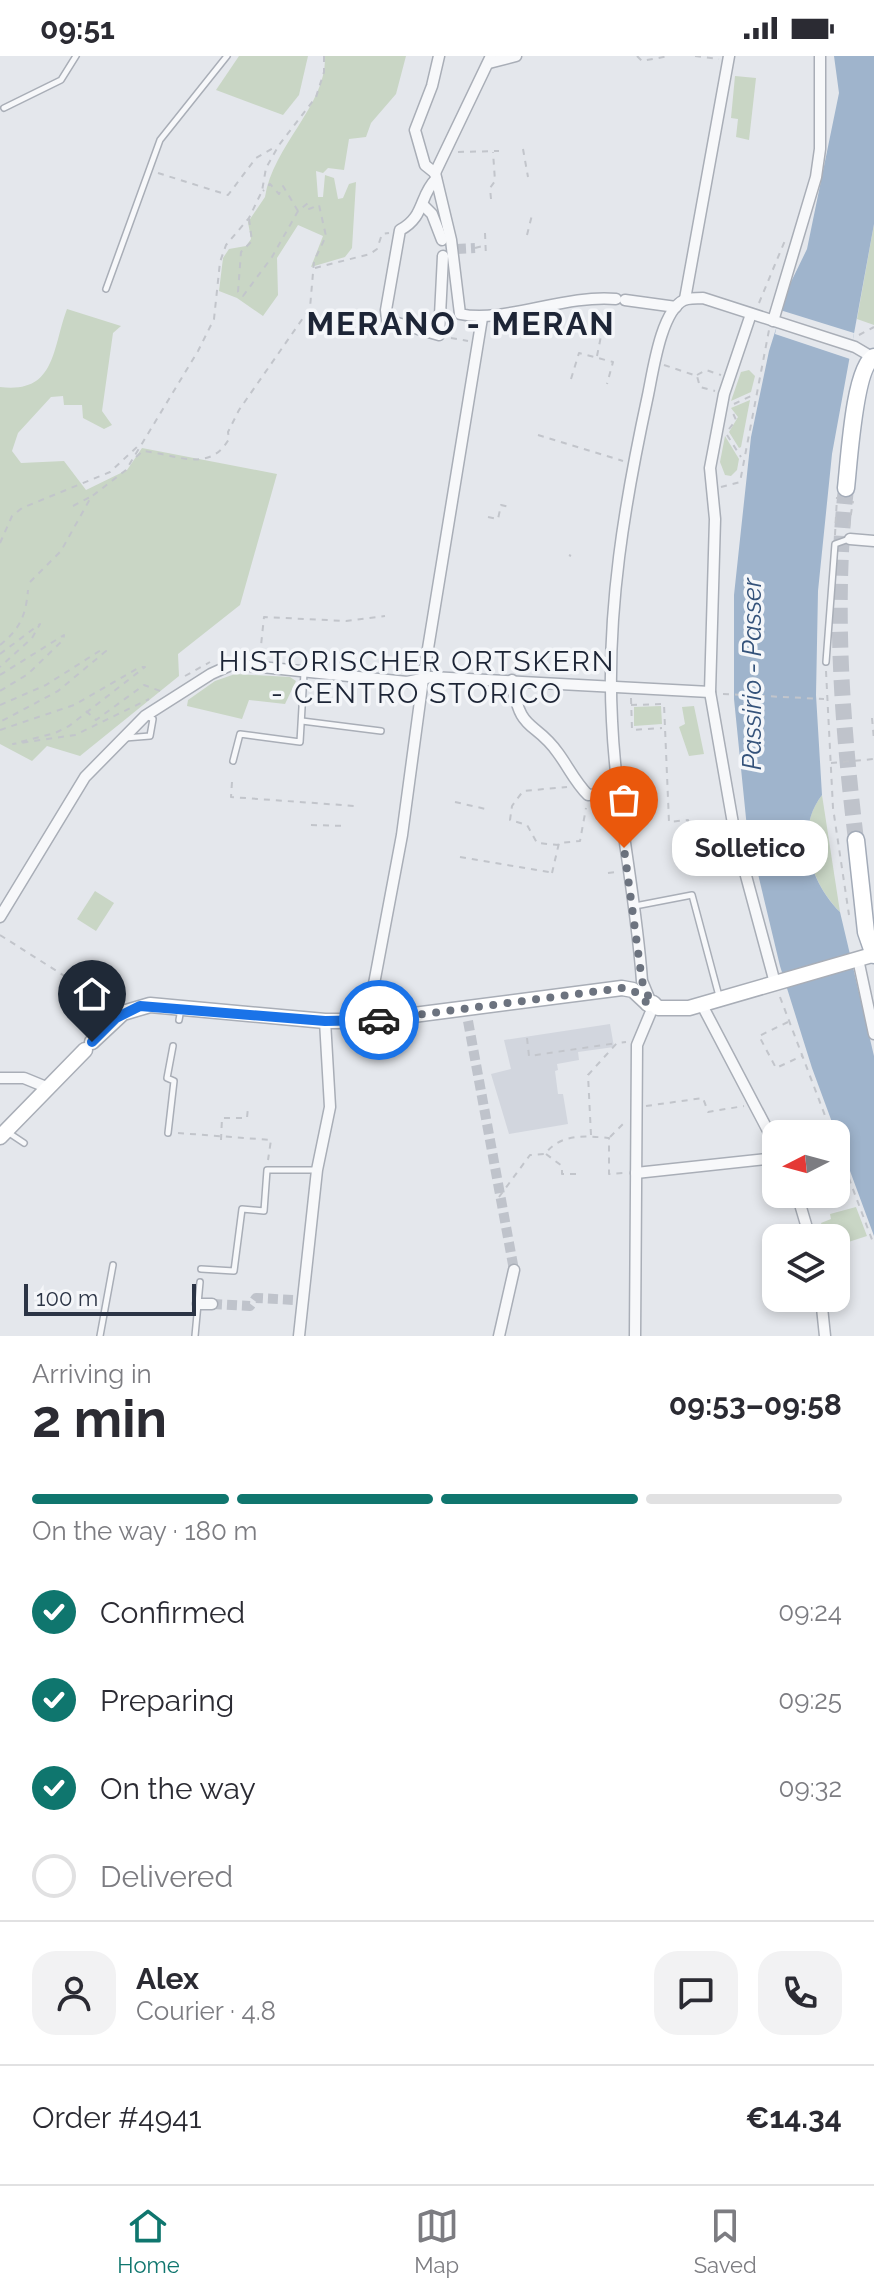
<!DOCTYPE html>
<html lang="en">
<head>
<meta charset="utf-8">
<style>
	:root { --surface:#fff; --page:#f2f2f3; --text:#2b2b33; --muted:#7c7c81; --line:#e1e1e2; --accent:#0f766e }
	body { margin:0; font-family:Raleway,sans-serif; background:var(--page); color:var(--text); height:100vh; display:flex; flex-direction:column; font-size:30px; white-space:nowrap }
	* { box-sizing:border-box; margin:0 }
	p { font-size:26px; color:var(--muted) }
	.icon { flex:none; width:44px; height:44px; fill:none; stroke:currentColor; stroke-width:2; stroke-linecap:round; stroke-linejoin:round }
	.map { position:relative; height:1280px; overflow:hidden }
	.details { display:flex; flex-direction:column; background:var(--surface); flex:1 }
	.details>* { flex:none }
	.needle { width:52px; rotate:264deg }
	.buttons { position:absolute; left:762px; top:1064px; display:grid; gap:16px }
	.buttons a { display:grid; place-items:center; width:88px; height:88px; border-radius:16px; background:var(--surface); box-shadow:0 4px 12px #0003; font-size:40px }
	.scale { position:absolute; left:24px; bottom:20px; width:172px; box-sizing:border-box; padding-left:8px; border:4px solid #2b3445; border-top:0; font-size:22px; line-height:28px; white-space:nowrap; color:#2b3445; -webkit-text-stroke:6px #f4f6f9; paint-order:stroke }
	.pin { position:absolute; display:grid; place-items:center; width:68px; height:68px; color:#fff; margin:-82px -34px; border-radius:50% 50% 50% 0; rotate:-45deg; box-shadow:0 0 8px #0007 }
	.pin .icon { rotate:45deg }
	.courier { position:absolute; display:grid; place-items:center; width:80px; height:80px; margin:-40px; border:6px solid #1a73e8; border-radius:50%; background:#fff; color:#222; box-shadow:0 2px 10px #0007 }
	.bubble { position:absolute; height:56px; border-radius:24px; background:var(--surface); box-shadow:0 4px 12px #0003; font-size:26px; font-weight:700; line-height:56px; text-align:center }
	.overview em { font-style:normal; font-weight:700 }
	.overview div { display:flex; flex-direction:column-reverse }
	.overview { display:flex; align-items:center; justify-content:space-between; height:136px; padding:0 32px }
	h1 { font-size:52px; font-weight:700; line-height:60px }
	.bar { display:grid; grid-template-columns:repeat(4,1fr); gap:12px 8px; align-content:center; height:96px; padding:0 32px }
	.bar i { height:10px; border-radius:6px; background:var(--line) }
	.bar .current { background:var(--accent) }
	.bar p { grid-column:span 4 }
	.line { display:flex; align-items:center; gap:20px; padding:0 32px; border-top:2px solid var(--line) }
	.line div { flex:1 }
	.round { display:grid; place-items:center; flex:none; width:84px; height:84px; border-radius:24px; background:var(--page) }
	ol { padding:0 32px; list-style:none }
	li { display:flex; align-items:center; gap:24px; height:88px }
	li p { margin-inline-start:auto }
	li .icon { padding:8px; border-radius:50%; background:var(--accent); color:#fff; stroke-width:4 }
	li:last-child { color:var(--muted) }
	li i { width:44px; height:44px; border:4px solid var(--line); border-radius:50% }
	.status { display:flex; justify-content:space-between; align-items:center; height:56px; padding:0 40px; background:var(--surface); direction:ltr }
	.status svg { height:22px; fill:currentColor }
	.dock { display:flex; justify-content:space-around; align-items:center; height:112px; border-top:2px solid var(--line); background:var(--surface); font-size:22px; color:var(--muted) }
	.dock a { display:grid; justify-items:center; gap:4px }
	.dock .current { color:var(--accent) }
	.map>svg:first-child { display:block }
</style>
</head>
<body>
<div class="status"><b>09:51</b><svg viewBox="0 0 49 12"><path d="M0 12V9h3v3zM5 12V6h3v6zM10 12V3h3v9zM15 12V0h3v12zM26 1h20v11H26zM47 4h2v5h-2z"/></svg></div>
<div class="map">
<svg width="874" height="1280" viewBox="0 0 874 1280">
	<rect width="100%" height="100%" fill="#e4e7ec"/>
	<path fill="#d2d6de" d="M610 968 614 991 578 996 579 1004 557 1008 558 1014 555 1015 558 1038H563L568 1068 509 1078 491 1018 511 1013 504 984Z"/>
	<g fill="#c9d6c5">
		<path d="M239 0H308L299 39 283 59 216 34Z"/>
		<path d="M325 0H406L396 38 371 67 366 81 349 83 344 114 328 112 323 117 316 115 318 141H323L325 119 334 122 338 143 343 142 349 128 356 126 352 192 345 201 311 211 323 180 298 169 277 202 278 239 263 260 237 242 219 235 223 202 229 193 246 190 251 183 248 166 265 141C273 89 327 49 325 0Z"/>
		<path d="M735 20 756 22 749 84 736 81 738 63 731 62Z"/>
		<path d="M874 168V269L857 263Z"/>
		<path d="M67 253 121 270 113 277 102 355 112 369 104 373 83 362 82 349H64L63 340 51 341 18 377 12 395 21 407 64 405 86 434 127 414 142 392 277 418 240 549 178 598 179 620 80 700 47 690 32 705 0 688V331C56 338 52 293 67 253Z"/>
		<path d="M749 314 755 320 751 336 731 345 741 316Z"/>
		<path d="M750 344 741 391 739 392 729 376 738 361 731 352Z"/>
		<path d="M725 380 739 403 737 414 731 420 725 419 720 406Z"/>
		<path d="M235 618 290 621 296 625 285 648 249 644 242 663 187 650 188 644 215 625Z"/>
		<path d="M661 650 662 668 634 670V651Z"/>
		<path d="M694 650 704 698 689 700 679 671 685 668 682 651Z"/>
		<path d="M822 739 840 856C810 826 794 775 822 739Z"/>
		<path d="M95 835 114 847 96 875 77 863Z"/>
		<path d="M856 1151 867 1180 836 1190V1182H827L821 1167 831 1163 830 1158Z"/>
	</g>
	<path fill="#9fb4cc" d="M834 0H874V168L832 398 818 535 816 639 822 739C794 775 810 826 840 856L874 1000V1180L812 1012 780 910 747 772 734 643V539L751 381 769 295 790 228 807 193 839 37Z"/>
	<path fill="#e4e7ec" d="M780 254 854 277 850 303 775 278Z"/>
	<g fill="none" stroke-linecap="round" stroke-linejoin="round">
		<g stroke="#bfc3cb" stroke-width="10" stroke-dasharray="10 5" stroke-linecap="butt">
			<path d="M456 193 475 192"/>
			<path d="M468 965 514 1214"/>
			<path d="M212 1248 250 1250 256 1242 295 1244"/>
		</g>
		<path stroke="#bfc3cb" stroke-width="16" stroke-dasharray="16 8" stroke-linecap="butt" d="M846 432C833 550 842 667 856 784"/>
		<defs>
			<g id="lane">
				<path d="M4 52 61 24 76 0"/>
				<path d="M106 233 160 84 227 0"/>
				<path d="M826 606 835 488 849 483"/>
				<path d="M302 665 381 675"/>
				<path d="M125 682 150 680 153 663 146 660"/>
				<path d="M233 705 240 678 300 686 304 617"/>
				<path d="M635 850 692 839 719 940"/>
				<path d="M179 964 181 953"/>
				<path d="M9 1077 24 1087"/>
				<path d="M168 1077 174 1025 167 1022 173 990"/>
				<path d="M201 1213 234 1215 242 1153 264 1155 267 1114H316"/>
				<path d="M100 1280 113 1209"/>
				<path d="M195 1280 200 1226"/>
			</g>
			<g id="street">
				<path d="M489 7 516 0"/>
				<path d="M435 117 451 184 460 258C502 268 565 238 616 243"/>
				<path d="M435 117 491 0"/>
				<path d="M435 117 425 109 415 74 432 30 439 0"/>
				<path d="M436 123C419 140 425 161 400 174L386 254 387 264 439 279 443 200"/>
				<path d="M424 150 432 158 442 184"/>
				<path d="M685 243 729 0"/>
				<path d="M625 244 676 251"/>
				<path d="M751 258 724 338 710 412 715 463 710 636 735 779 775 927"/>
				<path d="M773 265 816 121 820 93V0"/>
				<path d="M850 483 874 485"/>
				<path d="M512 624C520 679 534 663 558 697 569 712 575 726 588 739L617 737"/>
				<path d="M0 861 85 721 145 660 211 618 233 608 407 626 431 621 710 636"/>
				<path d="M858 903 874 978"/>
				<path d="M651 947 642 925C636 838 616 753 612 665 606 555 625 445 648 339 653 315 661 255 684 244 689 242 697 242 703 242L855 291 872 301"/>
				<path d="M702 949 776 1090"/>
				<path d="M367 965 402 779 423 623 482 262"/>
				<path d="M0 1022H24L46 1031"/>
				<path d="M636 1117 776 1102"/>
				<path d="M797 1138 810 1182"/>
				<path d="M821 1242 825 1280"/>
				<path d="M198 1248H212"/>
				<path d="M299 1280 317 1114 330 1051 325 965"/>
				<path d="M499 1280 514 1214"/>
				<path d="M635 1280 637 989 650 958"/>
			</g>
			<g id="secondary">
				<path d="M648 948 653 947 658 952H689L872 899"/>
				<path d="M92 986 123 957 150 949 325 965H367L622 932 633 934 648 948"/>
				<path d="M0 1081 85 994"/>
			</g>
			<g id="primary">
				<path d="M846 432C849 407 854 311 874 301"/>
				<path d="M856 784 866 876 874 899"/>
			</g>
		</defs>
		<use href="#lane" stroke="#a9aeb7" stroke-width="8"/>
		<use href="#street" stroke="#a9aeb7" stroke-width="13"/>
		<use href="#secondary" stroke="#a9aeb7" stroke-width="17"/>
		<use href="#primary" stroke="#a3abb8" stroke-width="19"/>
		<g stroke="#c2c5cb" stroke-width="2" stroke-dasharray="6 6" stroke-linecap="butt">
			<path d="M637 0 642 5 669 0"/>
			<path d="M695 0 719 3"/>
			<path d="M523 93 528 121"/>
			<path d="M458 96 499 95"/>
			<path d="M158 117 228 139 256 102 275 91"/>
			<path d="M491 143 490 132 495 125 493 96"/>
			<path d="M249 163 252 185 241 196 238 236 243 240 272 201 298 155"/>
			<path d="M485 177 486 201"/>
			<path d="M527 179 532 159"/>
			<path d="M475 192 483 190"/>
			<path d="M315 212 370 198 377 193 382 178 389 177"/>
			<path d="M759 247 786 182"/>
			<path d="M859 279 874 271"/>
			<path d="M451 282 468 285"/>
			<path d="M597 300 606 255"/>
			<path d="M664 309 697 320 700 331 715 335"/>
			<path d="M697 319 706 314 721 319"/>
			<path d="M571 323 579 297 613 306 607 328"/>
			<path d="M734 348 753 339"/>
			<path d="M729 373 736 364 732 355"/>
			<path d="M538 379 623 405"/>
			<path d="M727 379 741 401"/>
			<path d="M136 401 143 395C175 398 209 418 229 383L228 376 239 354 310 252 314 205 326 180 319 149 309 153 308 147 298 155 283 130 279 138 270 128 263 135"/>
			<path d="M721 431 740 426 769 274"/>
			<path d="M73 450 90 441"/>
			<path d="M488 461 498 463 501 449 510 451"/>
			<path d="M849 471 853 445"/>
			<path d="M835 479 837 441"/>
			<path d="M0 487 12 460 22 452 110 416 138 390"/>
			<path d="M569 499 571 500"/>
			<path d="M30 526 61 495 91 441 126 414 198 295 214 263 220 206 226 189 249 162 262 135 266 112 279 89 316 41 324 16V0"/>
			<path d="M0 589C20 573 26 559 28 534"/>
			<path d="M0 598 40 568 32 582 0 611"/>
			<path d="M260 599 264 561 346 565 385 560"/>
			<path d="M826 615 833 752 849 859"/>
			<path d="M0 619 64 579 63 584 28 618 0 635"/>
			<path d="M185 620 210 606"/>
			<path d="M723 638 824 643"/>
			<path d="M631 642 632 674 662 672"/>
			<path d="M0 649 46 629 101 594 106 595 58 635 0 666"/>
			<path d="M631 649 664 648 669 766 688 764 691 784 723 780"/>
			<path d="M86 655 96 664 144 629 163 636"/>
			<path d="M872 662 874 684"/>
			<path d="M0 674 74 649 140 611H145L69 670 55 677 13 688 75 679 149 643"/>
			<path d="M831 707 874 703"/>
			<path d="M232 726 231 741 355 750"/>
			<path d="M455 746 490 754"/>
			<path d="M311 769 347 770"/>
			<path d="M559 789 537 787 527 769 510 764 512 750 523 735 567 731"/>
			<path d="M460 801 554 817"/>
			<path d="M552 817 559 787 580 785 586 752"/>
			<path d="M608 817 617 816"/>
			<path d="M0 879 77 928"/>
			<path d="M780 941 832 1078"/>
			<path d="M788 966 759 980 776 1012 802 1000"/>
			<path d="M527 982 529 1000 617 987"/>
			<path d="M646 1050 703 1042 708 1056 744 1050"/>
			<path d="M178 1077 271 1084 268 1104"/>
			<path d="M591 1079 588 1019 617 987 626 986"/>
			<path d="M610 1081 625 1066"/>
			<path d="M221 1084 222 1062H247L248 1051"/>
			<path d="M836 1088 874 1189"/>
			<path d="M546 1098 562 1110V1118H581"/>
			<path d="M836 1122 846 1119"/>
			<path d="M499 1141 530 1099 545 1098C561 1077 585 1080 609 1082V1118L624 1117"/>
		</g>
		<use href="#lane" stroke="#f7f8fa" stroke-width="5"/>
		<use href="#street" stroke="#f7f8fa" stroke-width="10"/>
		<use href="#secondary" stroke="#fff" stroke-width="14"/>
		<use href="#primary" stroke="#fff" stroke-width="16"/>
	</g>
	<g fill="none" stroke-linecap="round" stroke-linejoin="round">
		<path stroke="#6c737f" stroke-width="8" stroke-dasharray="0 14.4" d="M379 964 622 932 633 934 648 948 651 947 642 925 624 792"/>
		<path stroke="#1a73e8" stroke-width="10" d="M92 986 116 962 140 950 325 965 379 964"/>
	</g>
	<g text-anchor="middle" stroke-width="7" stroke-linejoin="round" paint-order="stroke">
		<g font-size="26" font-style="italic" fill="#34527a" stroke="#f4f6f9">
			<text transform="translate(752 618) rotate(-90)" y="9">Passirio - Passer</text>
		</g>
		<g font-size="28" letter-spacing="2" fill="#1d2536" stroke="#f4f6f9">
			<text x="417" y="615">HISTORISCHER ORTSKERN<tspan x="417" dy="32">- CENTRO STORICO</tspan></text>
		</g>
		<g font-size="32" font-weight="bold" letter-spacing="2" fill="#1d2536" stroke="#f4f6f9">
			<text x="461" y="279">MERANO - MERAN</text>
		</g>
	</g>
</svg>
<div class="buttons">
<a><svg class="needle" viewBox="-14 -14 28 28"><path d="M0-13l5 13h-10z" fill="#e53935"/><path d="M0 13l5-13h-10z" fill="#7c7c81"/></svg></a>
<a><svg class="icon" aria-label="layers" viewBox="0 0 24 24"><path d="M12 4l9 5-9 5-9-5zM3 14l9 5 9-5"/></svg></a>
</div>
<div class="scale">100 m</div>
<div class="pin" style="left:624px;top:792px;background:#ea580c"><svg class="icon" aria-label="bag" viewBox="0 0 24 24"><path d="M5 8h14l-1 12H6zM9 8a3 3 0 0 1 6 0"/></svg></div>
<div class="pin" style="left:92px;top:986px;background:#1f2937"><svg class="icon" aria-label="home" viewBox="0 0 24 24"><path d="M3 11l9-7 9 7M6 9v11h12V9"/></svg></div>
<div class="courier" style="left:379px;top:964px"><svg class="icon" aria-label="car" viewBox="0 0 24 24"><path d="M5 17H2v-5l4-1 3-4h7l3 4 3 1v5h-3M9 17h6M6 11h13"/><circle cx="7" cy="17" r="2"/><circle cx="17" cy="17" r="2"/></svg></div>
<div class="bubble" style="left:672px;top:764px;width:156px">Solletico</div>
</div>
<section class="details">
<div class="overview"><div><h1>2 min</h1><p>Arriving in</p></div><em>09:53–09:58</em></div>
<div class="bar"><i class="current"></i><i class="current"></i><i class="current"></i><i></i><p>On the way · 180 m</p></div>
<ol>
<li><svg class="icon" aria-label="check" viewBox="0 0 24 24"><path d="M5 12l5 5 9-10"/></svg>Confirmed<p>09:24</p></li>
<li><svg class="icon" aria-label="check" viewBox="0 0 24 24"><path d="M5 12l5 5 9-10"/></svg>Preparing<p>09:25</p></li>
<li><svg class="icon" aria-label="check" viewBox="0 0 24 24"><path d="M5 12l5 5 9-10"/></svg>On the way<p>09:32</p></li>
<li><i></i>Delivered</li>
</ol>
<div class="line" style="height:144px"><a class="round"><svg class="icon" aria-label="person" viewBox="0 0 24 24"><circle cx="12" cy="8" r="4"/><path d="M4 21q1-7 8-7t8 7"/></svg></a><div><b>Alex</b><p>Courier · 4.8</p></div><a class="round"><svg class="icon" aria-label="chat" viewBox="0 0 24 24"><path d="M4 5h16v11H9l-5 4z"/></svg></a><a class="round"><svg class="icon" aria-label="phone" viewBox="0 0 24 24"><path d="M5 4h4l2 5-3 2q2 4 5 5l2-3 5 2v4C11 20 4 13 5 4z"/></svg></a></div>
<div class="line" style="height:104px"><div>Order #4941</div><b>€14.34</b></div>
</section>
<nav class="dock">
<a class="current"><svg class="icon" aria-label="home" viewBox="0 0 24 24"><path d="M3 11l9-7 9 7M6 9v11h12V9"/></svg>Home</a>
<a><svg class="icon" aria-label="map" viewBox="0 0 24 24"><path d="M3 6l6-2 6 2 6-2v14l-6 2-6-2-6 2zM9 4v14M15 6v14"/></svg>Map</a>
<a><svg class="icon" aria-label="saved" viewBox="0 0 24 24"><path d="M7 4h10v16l-5-4-5 4z"/></svg>Saved</a>
</nav>
</body>
</html>
